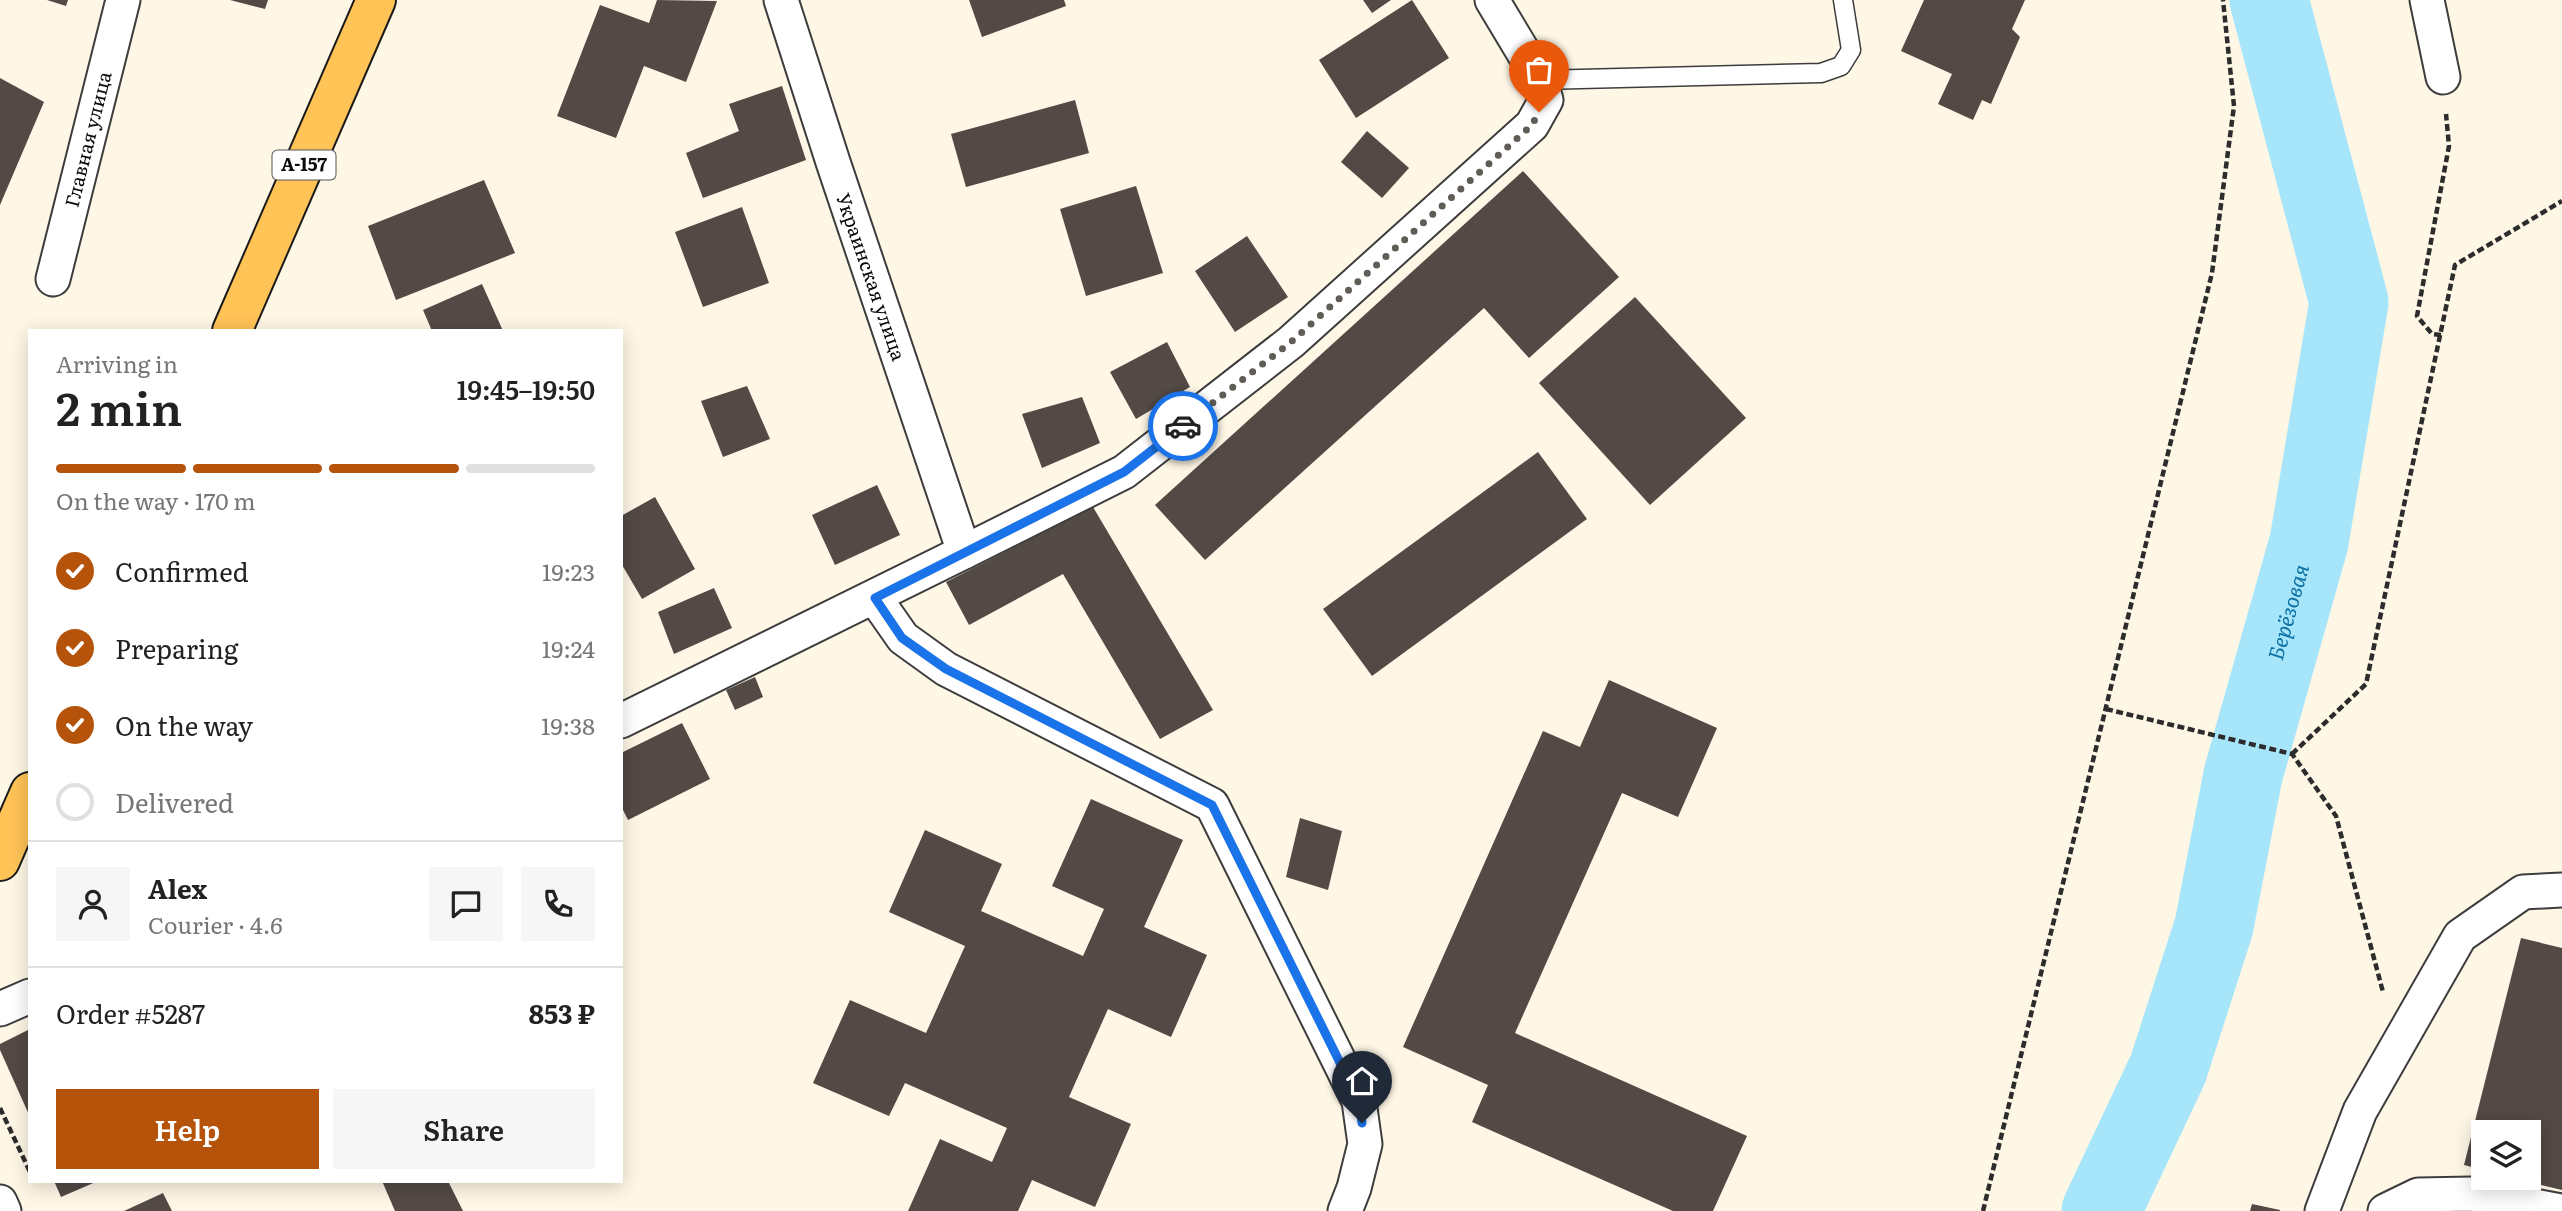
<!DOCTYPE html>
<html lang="en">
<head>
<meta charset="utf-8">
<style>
	:root { --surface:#fff; --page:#f6f6f6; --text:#222; --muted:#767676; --line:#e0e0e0; --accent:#b45309 }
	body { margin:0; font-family:Literata,serif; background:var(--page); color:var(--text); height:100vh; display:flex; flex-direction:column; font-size:26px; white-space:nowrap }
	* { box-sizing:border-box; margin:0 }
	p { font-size:23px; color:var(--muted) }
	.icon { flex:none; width:38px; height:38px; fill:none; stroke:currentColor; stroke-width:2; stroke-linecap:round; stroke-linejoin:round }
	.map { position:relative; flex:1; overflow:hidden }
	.sheet { position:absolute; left:28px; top:329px; width:595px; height:854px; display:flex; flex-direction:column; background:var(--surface); border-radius:0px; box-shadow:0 4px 18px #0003 }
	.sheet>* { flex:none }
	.tools { position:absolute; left:2471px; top:1120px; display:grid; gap:14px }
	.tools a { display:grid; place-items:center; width:70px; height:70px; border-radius:0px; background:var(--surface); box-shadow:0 4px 18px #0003; font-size:35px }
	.pin { position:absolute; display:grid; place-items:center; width:60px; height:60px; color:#fff; margin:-72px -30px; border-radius:50% 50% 50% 0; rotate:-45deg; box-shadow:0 0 7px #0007 }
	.pin .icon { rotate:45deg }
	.courier { position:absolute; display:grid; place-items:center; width:70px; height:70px; margin:-35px; border:5px solid #1a73e8; border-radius:50%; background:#fff; color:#222; box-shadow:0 2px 9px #0007 }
	.summary em { font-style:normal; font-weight:600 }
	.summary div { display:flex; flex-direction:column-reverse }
	.summary { display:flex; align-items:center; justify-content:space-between; height:119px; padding:0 28px }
	h1 { font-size:46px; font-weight:600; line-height:52px }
	.bar { display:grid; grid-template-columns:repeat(4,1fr); gap:10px 7px; align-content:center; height:84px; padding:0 28px }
	.bar i { height:9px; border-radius:5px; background:var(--line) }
	.bar .active { background:var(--accent) }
	.bar p { grid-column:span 4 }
	.line { display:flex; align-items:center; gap:18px; padding:0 28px; border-top:2px solid var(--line) }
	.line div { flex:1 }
	.round { display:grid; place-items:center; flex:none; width:74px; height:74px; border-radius:0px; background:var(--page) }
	ol { padding:0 28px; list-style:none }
	li { display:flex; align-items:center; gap:21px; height:77px }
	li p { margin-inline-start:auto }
	li .icon { padding:7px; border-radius:50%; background:var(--accent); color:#fff; stroke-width:4 }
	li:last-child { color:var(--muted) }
	li i { width:38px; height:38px; border:4px solid var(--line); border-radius:50% }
	.button { display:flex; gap:14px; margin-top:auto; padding:14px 28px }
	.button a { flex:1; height:80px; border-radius:0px; background:var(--accent); color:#fff; font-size:28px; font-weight:600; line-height:80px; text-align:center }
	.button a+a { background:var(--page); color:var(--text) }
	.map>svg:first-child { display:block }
</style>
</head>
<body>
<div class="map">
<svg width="2562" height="1211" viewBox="0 0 2562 1211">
	<rect width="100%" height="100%" fill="#fff7e6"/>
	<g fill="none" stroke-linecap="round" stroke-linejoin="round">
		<path stroke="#a7e5fb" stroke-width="79" id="s1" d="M2101 1211 2168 1069 2214 926 2243 775 2309 542 2349 302 2269 0"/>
	</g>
	<g fill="#534945">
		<path d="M47 0H68L66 6Z"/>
		<path d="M230 0H268L265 9Z"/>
		<path d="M657 0 717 1 686 82 644 66 616 138 557 116 600 5 649 23Z"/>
		<path d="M969 0H1064L1066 6 982 37Z"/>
		<path d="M1363 0H1391L1372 13Z"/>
		<path d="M1412 0 1449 58 1356 118 1319 60Z"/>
		<path d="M1924 0H2025L2012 29 2020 37 1991 104 1982 100 1973 120 1938 104 1952 74 1901 51Z"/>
		<path d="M0 78 44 102 0 205Z"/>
		<path d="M782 86 806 160 703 198 686 153 739 131 729 104Z"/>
		<path d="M1075 100 1089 153 966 187 951 134Z"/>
		<path d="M1367 131 1409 168 1382 198 1341 162Z"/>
		<path d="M1523 171 1619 277 1529 358 1484 308 1205 560 1155 505Z"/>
		<path d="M484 180 515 253 396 300 368 226Z"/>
		<path d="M1136 186 1163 273 1086 296 1060 209Z"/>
		<path d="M742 207 769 283 703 307 675 232Z"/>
		<path d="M1247 236 1288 297 1235 332 1195 271Z"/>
		<path d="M482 284 503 331H432L423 310Z"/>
		<path d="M1635 297 1746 418 1650 505 1539 383Z"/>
		<path d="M1167 342 1190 387 1136 419 1110 372Z"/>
		<path d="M747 386 770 439 723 457 701 401Z"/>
		<path d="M1082 397 1100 443 1042 468 1022 414Z"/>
		<path d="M1538 452 1587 519 1372 676 1323 609Z"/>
		<path d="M877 485 900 535 835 565 812 515Z"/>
		<path d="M655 497 695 569 642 599 621 563V516Z"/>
		<path d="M1093 507 1213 710 1160 739 1063 574 969 625 946 582Z"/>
		<path d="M714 588 732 628 674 654 658 612Z"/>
		<path d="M755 677 763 697 735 710 726 690Z"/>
		<path d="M1609 680 1717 728 1678 817 1622 793 1515 1033 1747 1136 1713 1211H1673L1472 1122 1488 1085 1403 1047 1543 731 1580 747Z"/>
		<path d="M682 723 710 779 628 820 621 806V753Z"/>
		<path d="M1091 799 1183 840 1144 927 1207 955 1171 1037 1108 1009 1069 1097 1131 1124 1095 1207 1032 1180 1018 1211H908L940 1139 992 1162 1007 1128 905 1083 889 1116 813 1083 850 1000 926 1033 965 946 889 912 925 830 1002 864 981 911 1083 956 1104 909 1052 886Z"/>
		<path d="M1300 818 1342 831 1328 890 1286 877Z"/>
		<path d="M2521 938 2562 948V1190L2516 1179 2529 1178V1132H2483V1170L2464 1165Z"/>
		<path d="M30 1029V1117L0 1050V1044Z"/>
		<path d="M54 1181H98L61 1197Z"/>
		<path d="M382 1181H448L463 1211H395Z"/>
		<path d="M163 1193 172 1211H124Z"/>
		<path d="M2252 1204 2280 1210V1211H2250Z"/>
	</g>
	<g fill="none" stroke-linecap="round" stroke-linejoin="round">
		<defs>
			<path id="lane" d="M1540 80 1821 73 1841 66 1851 50 1843 0"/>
			<g id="street">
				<path d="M2427 0 2443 77"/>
				<path id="s2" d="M53 279 123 0"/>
				<path d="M964 552 1124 472 1291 342 1532 125 1546 100 1540 80 1492 0"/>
				<path d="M875 598 903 638 946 669 1212 805 1359 1101 1365 1144 1354 1188 1345 1211"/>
				<path d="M621 721 964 552 833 162 781 0"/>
				<path d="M0 1009 30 996"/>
				<path d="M0 1202 4 1211"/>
				<path d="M2322 1211 2360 1111 2460 936 2523 892 2562 890"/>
				<path d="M2385 1211 2418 1195 2472 1194 2561 1211"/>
			</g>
			<g id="primary">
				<path d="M232 331 376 0"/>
				<path d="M0 861 30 792"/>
			</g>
		</defs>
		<use href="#lane" stroke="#3d3d3d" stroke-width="21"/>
		<use href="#street" stroke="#3d3d3d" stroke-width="37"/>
		<use href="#primary" stroke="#1b1b1b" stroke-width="42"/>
		<g stroke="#2c2c2c" stroke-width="4.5" stroke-dasharray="7 3.5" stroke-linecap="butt">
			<path d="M2441 335 2432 334 2417 316 2449 146 2446 114"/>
			<path d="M2106 709 2292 754 2336 816 2383 992"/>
			<path d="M2292 754 2366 684 2455 265 2562 201"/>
			<path d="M0 1108 30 1172"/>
			<path d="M1983 1211 2212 273 2234 106 2223 0"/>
		</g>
		<use href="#lane" stroke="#fff" stroke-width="18"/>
		<use href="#street" stroke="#fff" stroke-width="33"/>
		<use href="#primary" stroke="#ffc356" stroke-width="38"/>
	</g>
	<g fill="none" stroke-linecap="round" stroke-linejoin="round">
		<path stroke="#605d57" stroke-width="7" stroke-dasharray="0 12.6" d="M1183 426 1291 342 1532 125 1539 112"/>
		<path stroke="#1a73e8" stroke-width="9" d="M1183 426 1124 472 875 598 902 638 946 669 1212 805 1359 1101 1362 1123"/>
	</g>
	<g text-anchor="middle" stroke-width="7" stroke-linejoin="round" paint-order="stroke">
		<rect fill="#fff" stroke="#545454" stroke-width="2" x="272.5" y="150.5" width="63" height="29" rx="5"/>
		<g font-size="18" font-weight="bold" fill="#0a0a0a">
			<text x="304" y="171">А-157</text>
		</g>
		<g font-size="19" fill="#0a0a0a" stroke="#fff">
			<text dy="7" stroke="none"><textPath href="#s2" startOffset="144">Главная улица</textPath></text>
			<text transform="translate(871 277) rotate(71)" y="7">Украинская улица</text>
		</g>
		<g font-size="21" font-style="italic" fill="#0c71a3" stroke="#fff">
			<text dy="7" stroke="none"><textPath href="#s1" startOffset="630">Берёзовая</textPath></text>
		</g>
	</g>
</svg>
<div class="tools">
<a><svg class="icon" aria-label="layers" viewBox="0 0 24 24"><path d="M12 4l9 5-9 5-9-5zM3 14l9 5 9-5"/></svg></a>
</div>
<div class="pin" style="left:1539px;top:112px;background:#ea580c"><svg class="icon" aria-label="bag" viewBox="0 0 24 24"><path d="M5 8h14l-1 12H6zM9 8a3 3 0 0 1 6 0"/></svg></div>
<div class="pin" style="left:1362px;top:1123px;background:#1f2937"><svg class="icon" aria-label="home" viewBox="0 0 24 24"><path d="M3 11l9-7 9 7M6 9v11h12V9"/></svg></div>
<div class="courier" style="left:1183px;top:426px"><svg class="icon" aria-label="car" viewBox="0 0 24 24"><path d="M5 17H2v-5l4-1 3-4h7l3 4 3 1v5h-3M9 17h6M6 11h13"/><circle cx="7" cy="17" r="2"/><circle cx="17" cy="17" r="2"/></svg></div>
<section class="sheet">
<div class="summary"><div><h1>2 min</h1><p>Arriving in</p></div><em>19:45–19:50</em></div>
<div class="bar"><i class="active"></i><i class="active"></i><i class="active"></i><i></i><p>On the way · 170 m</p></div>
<ol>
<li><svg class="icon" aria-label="check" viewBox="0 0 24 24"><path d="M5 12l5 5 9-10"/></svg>Confirmed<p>19:23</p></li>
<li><svg class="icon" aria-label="check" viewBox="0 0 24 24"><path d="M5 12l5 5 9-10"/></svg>Preparing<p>19:24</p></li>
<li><svg class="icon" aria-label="check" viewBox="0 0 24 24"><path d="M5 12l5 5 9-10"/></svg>On the way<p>19:38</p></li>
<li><i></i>Delivered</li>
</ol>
<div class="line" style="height:126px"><a class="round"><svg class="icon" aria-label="person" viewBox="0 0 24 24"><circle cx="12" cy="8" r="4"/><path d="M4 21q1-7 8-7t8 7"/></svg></a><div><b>Alex</b><p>Courier · 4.6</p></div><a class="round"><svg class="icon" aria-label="chat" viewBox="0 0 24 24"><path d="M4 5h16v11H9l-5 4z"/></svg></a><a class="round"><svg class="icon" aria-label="phone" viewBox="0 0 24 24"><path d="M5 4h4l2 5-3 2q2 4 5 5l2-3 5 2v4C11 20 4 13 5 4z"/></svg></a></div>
<div class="line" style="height:91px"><div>Order #5287</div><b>853 ₽</b></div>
<div class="button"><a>Help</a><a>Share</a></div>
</section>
</div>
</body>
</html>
